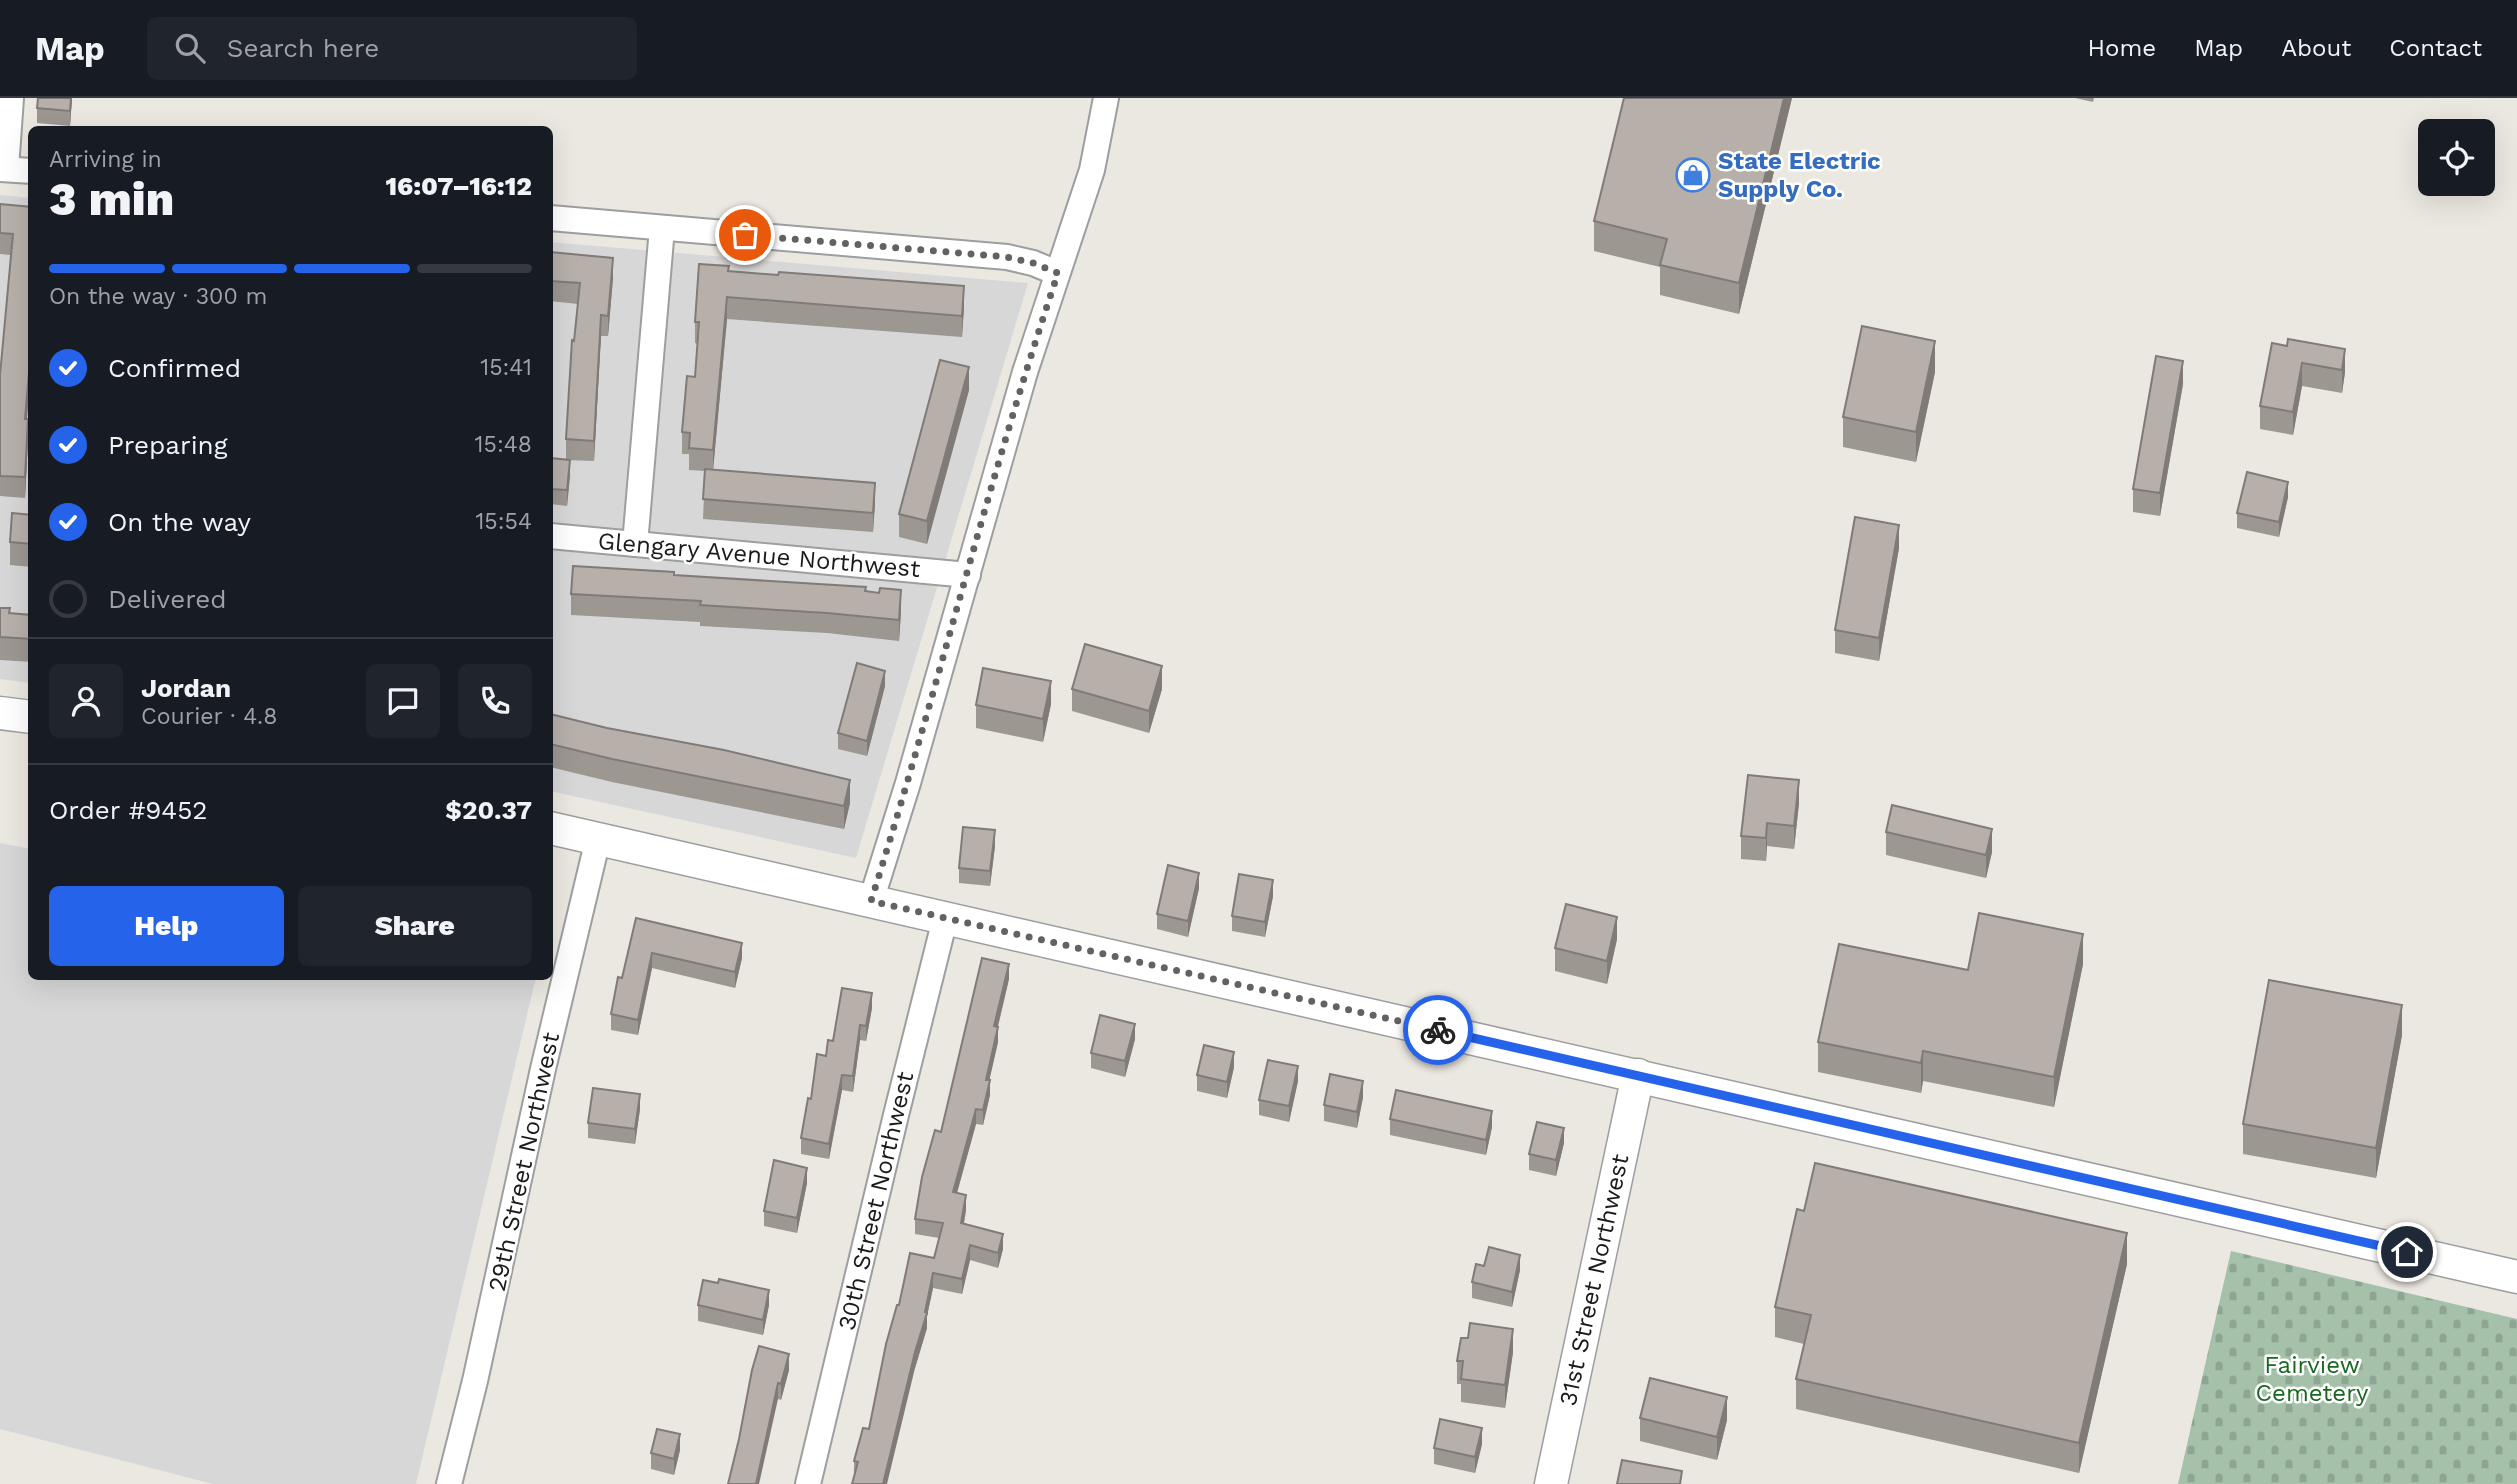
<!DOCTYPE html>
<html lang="en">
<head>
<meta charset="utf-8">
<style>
	:root { --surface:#171b24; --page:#20242c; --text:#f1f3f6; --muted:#9ea1a6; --line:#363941; --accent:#2563eb }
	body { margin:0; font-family:"Work Sans",sans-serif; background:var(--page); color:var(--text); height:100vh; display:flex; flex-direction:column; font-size:26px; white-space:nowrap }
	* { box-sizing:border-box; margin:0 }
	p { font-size:23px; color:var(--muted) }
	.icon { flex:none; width:38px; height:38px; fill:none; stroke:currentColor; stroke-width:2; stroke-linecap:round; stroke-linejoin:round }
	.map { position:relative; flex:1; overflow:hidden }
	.drawer { position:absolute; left:28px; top:28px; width:525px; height:854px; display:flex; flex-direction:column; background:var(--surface); border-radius:10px; box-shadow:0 7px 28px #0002 }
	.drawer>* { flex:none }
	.buttons { position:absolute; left:2418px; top:21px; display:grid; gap:14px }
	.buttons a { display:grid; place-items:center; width:77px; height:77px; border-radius:10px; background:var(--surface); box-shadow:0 7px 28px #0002; font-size:35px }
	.pin { position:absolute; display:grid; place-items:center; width:60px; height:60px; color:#fff; margin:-30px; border:4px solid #fff; border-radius:50%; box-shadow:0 2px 7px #0007 }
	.courier { position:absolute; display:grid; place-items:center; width:70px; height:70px; margin:-35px; border:5px solid #2563eb; border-radius:50%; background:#fff; color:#222; box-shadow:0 2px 9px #0007 }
	.headline em { font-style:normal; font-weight:800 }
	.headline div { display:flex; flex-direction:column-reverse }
	.headline { display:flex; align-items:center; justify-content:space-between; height:119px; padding:0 21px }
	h1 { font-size:46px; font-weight:800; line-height:52px }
	.bar { display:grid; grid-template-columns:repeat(4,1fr); gap:10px 7px; align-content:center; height:84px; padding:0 21px }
	.bar i { height:9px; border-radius:5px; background:var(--line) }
	.bar .active { background:var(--accent) }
	.bar p { grid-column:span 4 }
	.line { display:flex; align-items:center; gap:18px; padding:0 21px; border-top:2px solid var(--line) }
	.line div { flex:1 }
	.round { display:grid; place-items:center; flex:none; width:74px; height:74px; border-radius:10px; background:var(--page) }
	ol { padding:0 21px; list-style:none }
	li { display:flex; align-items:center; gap:21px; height:77px }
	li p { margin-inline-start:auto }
	li .icon { padding:7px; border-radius:50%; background:var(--accent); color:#fff; stroke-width:4 }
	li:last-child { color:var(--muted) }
	li i { width:38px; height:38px; border:4px solid var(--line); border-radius:50% }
	.primary-button { display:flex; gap:14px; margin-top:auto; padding:14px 21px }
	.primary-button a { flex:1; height:80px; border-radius:10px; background:var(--accent); color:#fff; font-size:28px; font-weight:800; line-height:80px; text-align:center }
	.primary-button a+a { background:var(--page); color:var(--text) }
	header { display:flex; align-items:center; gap:42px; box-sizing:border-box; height:98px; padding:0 35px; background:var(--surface); border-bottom:2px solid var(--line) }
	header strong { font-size:33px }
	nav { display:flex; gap:38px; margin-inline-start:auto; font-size:24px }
	.search { width:490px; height:63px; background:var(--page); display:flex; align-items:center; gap:18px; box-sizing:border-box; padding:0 24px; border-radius:10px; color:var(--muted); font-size:26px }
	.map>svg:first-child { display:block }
</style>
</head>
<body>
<header>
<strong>Map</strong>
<div class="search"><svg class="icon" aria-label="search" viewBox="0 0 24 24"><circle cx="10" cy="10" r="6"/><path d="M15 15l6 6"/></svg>Search here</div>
<nav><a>Home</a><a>Map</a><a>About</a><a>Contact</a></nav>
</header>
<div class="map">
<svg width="2517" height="1386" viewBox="0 0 2517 1386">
	<defs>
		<pattern id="cemetery-stones" width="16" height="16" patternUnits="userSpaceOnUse" patternTransform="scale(1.75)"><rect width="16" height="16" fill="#a5c1aa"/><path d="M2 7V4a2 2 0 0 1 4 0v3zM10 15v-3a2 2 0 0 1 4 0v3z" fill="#8da592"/></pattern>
	</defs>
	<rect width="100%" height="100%" fill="#ebe8e1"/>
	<g fill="#d8d7d7">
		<path d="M0 97 31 100V585L0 581Z"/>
		<path d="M550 144 1028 185 856 760 550 693Z"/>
		<path d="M0 745 31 751 32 878 536 879 416 1386H213L0 1331Z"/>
	</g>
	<path fill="url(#cemetery-stones)" d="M2231 1153 2517 1221V1386H2178Z"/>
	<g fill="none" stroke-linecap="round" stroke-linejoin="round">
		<defs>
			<g id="minor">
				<path d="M0 71 32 73"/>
				<path d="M6 71 11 0"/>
				<path d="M550 120 1007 159 1033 165 1057 175"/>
				<path d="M550 438 968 477"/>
				<path d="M635 446 662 130"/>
				<path d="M871 803 908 685 1025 274 1092 72 1106 0"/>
				<path d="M449 1386 475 1283 543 971 598 741"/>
				<path d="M808 1386 896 1017 945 821"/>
			</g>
			<g id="tertiary">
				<path d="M0 615 32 619"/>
				<path d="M550 730 2517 1179"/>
				<path d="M1551 1386 1638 977"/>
			</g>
		</defs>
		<use href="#minor" stroke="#9e9e9e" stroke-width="28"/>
		<use href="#tertiary" stroke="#9e9e9e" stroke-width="35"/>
		<use href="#minor" stroke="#fff" stroke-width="24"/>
		<use href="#tertiary" stroke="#fff" stroke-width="32"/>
	</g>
	<g fill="#9d9792">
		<path d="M72 0 70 28 37 25V10Z"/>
		<path d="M1792 0 1739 216 1660 197V169L1594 153V123Z"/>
		<path d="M2075 0H2094L2093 4Z"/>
		<path d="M0 106 32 109V259L27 321 28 342 25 400 0 398V277L11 157 0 156Z"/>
		<path d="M550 154 613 180 608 238H601L594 363 566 362V341L578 206 550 203Z"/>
		<path d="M729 173 964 209 962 239 727 221 713 371 875 405 873 434 703 421 705 373 689 372V356H682V334L695 279 698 246 695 245V224Z"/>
		<path d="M2272 245 2345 274 2342 295 2302 288 2293 337 2260 331V308Z"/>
		<path d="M1935 274 1916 364 1843 349V319Z"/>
		<path d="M2183 286 2160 418 2133 414V391Z"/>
		<path d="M969 292 927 446 899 439V416Z"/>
		<path d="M550 360 570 377 567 408 550 406Z"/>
		<path d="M2288 399 2279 439 2237 430V415Z"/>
		<path d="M32 417V469L10 467V444Z"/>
		<path d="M1899 450 1879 563 1835 555V532Z"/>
		<path d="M674 477 866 493 901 513 899 543 827 535 700 528V524L571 517V496Z"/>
		<path d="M0 510 10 516 32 517V564L0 562Z"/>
		<path d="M885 588 867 658 838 651V635Z"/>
		<path d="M1072 591H1162L1149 635 1072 613Z"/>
		<path d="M1051 606 1043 644 976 630V607Z"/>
		<path d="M550 616 850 705 844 731 612 684 550 669Z"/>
		<path d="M1799 705 1794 751 1767 748 1766 763 1741 761V738Z"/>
		<path d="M1886 734 1992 754 1986 780 1886 757Z"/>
		<path d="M995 748 990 788 959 785V770Z"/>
		<path d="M1199 790 1188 839 1157 831V816Z"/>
		<path d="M1273 798 1265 839 1232 833V818Z"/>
		<path d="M636 820 742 860 735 890 652 870 638 937 611 932V916L622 880Z"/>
		<path d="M1617 841 1607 886 1555 873V850Z"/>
		<path d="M2083 866 2054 1009 1923 983 1921 995 1818 974V944L1968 872Z"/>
		<path d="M1009 881 998 929V944L989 982 990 997 983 1027 976 1026 957 1095 966 1112 964 1126 1003 1151 998 1170 970 1162 962 1196 933 1190 927 1218V1230L915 1270 854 1378V1363L869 1331 899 1207 934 1160 939 1140 915 1136V1121L941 1034Z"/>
		<path d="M872 910 866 943 860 942 853 994 842 992 829 1061 801 1056V1040L811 1001 826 958 833 943Z"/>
		<path d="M2402 937 2376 1080 2243 1056V1026Z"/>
		<path d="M1135 941 1125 979 1091 970V955Z"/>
		<path d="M1234 969 1227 1000 1197 993V977Z"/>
		<path d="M1298 983 1289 1024 1259 1017V1002Z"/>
		<path d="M1363 999 1357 1030 1324 1023V1007Z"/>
		<path d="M640 1011 635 1046 588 1040V1025Z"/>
		<path d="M1390 1021 1492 1029 1486 1057 1390 1037Z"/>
		<path d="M1564 1045 1556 1078 1529 1072V1056Z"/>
		<path d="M807 1085 797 1135 764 1128V1113Z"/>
		<path d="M2127 1166 2079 1375 1796 1311V1281L1804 1246 1775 1239V1209Z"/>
		<path d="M1484 1168 1520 1172 1512 1209 1472 1200V1184Z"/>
		<path d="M698 1207H769L763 1237 698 1223Z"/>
		<path d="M1513 1254 1505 1310 1461 1304V1286H1457V1263Z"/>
		<path d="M752 1272H789L781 1302 778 1301 739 1341Z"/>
		<path d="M1640 1320 1727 1322 1717 1362 1640 1343Z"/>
		<path d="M1482 1346 1475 1375 1434 1366V1350Z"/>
		<path d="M680 1352 674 1377 651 1371V1355Z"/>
	</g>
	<g fill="#807b77">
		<path d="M71 0H72L70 28V13Z"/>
		<path d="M1784 0H1792L1739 216V185Z"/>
		<path d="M613 160V180L608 238V218Z"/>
		<path d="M964 188V209L962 239V218Z"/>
		<path d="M727 199V221L713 373V352Z"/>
		<path d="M601 217V238L594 363V343Z"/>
		<path d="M32 239V259L25 342V321Z"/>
		<path d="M1935 243V274L1916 364V334Z"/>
		<path d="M2345 251V274L2342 295V272Z"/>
		<path d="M2183 263V286L2160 418V395Z"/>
		<path d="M2302 265V288L2293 337V314Z"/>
		<path d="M969 269V292L927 446V423Z"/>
		<path d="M28 321V342L25 400V379Z"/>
		<path d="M570 362V377L567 408V392Z"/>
		<path d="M2288 384V399L2279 439V424Z"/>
		<path d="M875 385V405L873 434V415Z"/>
		<path d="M1899 427V450L1879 563V540Z"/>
		<path d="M901 492V513L899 543V522Z"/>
		<path d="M1162 568V591L1149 635V613Z"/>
		<path d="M885 573V588L867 658V643Z"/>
		<path d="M1051 583V606L1043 644V621Z"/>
		<path d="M850 682V705L844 731V708Z"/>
		<path d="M1799 682V705L1794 751V728Z"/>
		<path d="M1767 725V748L1766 763V740Z"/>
		<path d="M1992 731V754L1986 780V757Z"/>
		<path d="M995 732V748L990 788V773Z"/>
		<path d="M1199 775V790L1188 839V823Z"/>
		<path d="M1273 782V798L1265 839V824Z"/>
		<path d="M1617 819V841L1607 886V863Z"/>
		<path d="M2083 836V866L2054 1009V979Z"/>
		<path d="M742 845V860L735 890V874Z"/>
		<path d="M652 855V870L638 937V922Z"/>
		<path d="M1009 866V881L994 943V928Z"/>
		<path d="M872 895V910L866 943V928Z"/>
		<path d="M2402 907V937L2376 1080V1050Z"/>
		<path d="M1135 926V941L1125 979V963Z"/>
		<path d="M860 927V942L853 994V978Z"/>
		<path d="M998 929V944L986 997V982Z"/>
		<path d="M1923 953V983L1921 995V965Z"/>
		<path d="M1234 954V969L1227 1000V984Z"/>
		<path d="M1298 968V983L1289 1024V1008Z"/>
		<path d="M842 977V992L829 1061V1046Z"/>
		<path d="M990 982V997L983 1027V1012Z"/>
		<path d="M1363 983V999L1357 1030V1014Z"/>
		<path d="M640 996V1011L635 1046V1031Z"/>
		<path d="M976 1011V1026L953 1109V1094Z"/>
		<path d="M1492 1013V1029L1486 1057V1042Z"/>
		<path d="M1564 1030V1045L1556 1078V1062Z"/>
		<path d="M807 1070V1085L797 1135V1120Z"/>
		<path d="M966 1097V1112L961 1140V1125Z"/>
		<path d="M2127 1135V1166L2079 1375V1345Z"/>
		<path d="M1003 1136V1151L998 1170V1155Z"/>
		<path d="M970 1147V1162L962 1196V1181Z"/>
		<path d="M1520 1157V1172L1512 1209V1194Z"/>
		<path d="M933 1175V1190L927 1218V1230L915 1270 887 1386H883Z"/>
		<path d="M769 1192V1207L763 1237V1222Z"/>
		<path d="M1513 1231V1254L1505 1310V1287Z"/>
		<path d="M789 1256V1272L781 1302V1286Z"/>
		<path d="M778 1285V1301L759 1386H756Z"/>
		<path d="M1727 1299V1322L1717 1362V1339Z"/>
		<path d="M1482 1330V1346L1475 1375V1359Z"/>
		<path d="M680 1336V1352L674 1377V1361Z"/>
	</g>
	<g fill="#b7b0aa" stroke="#807b77" stroke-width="2">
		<path d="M38 0H71L70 13 37 10Z"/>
		<path d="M1624 0H1784L1739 185 1660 167 1667 141 1594 123Z"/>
		<path d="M0 106 32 109V239L25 321H28L25 379 0 378V277L13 136 0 135Z"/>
		<path d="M550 154 613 160 608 218 601 217 594 343 566 341 572 242 574 243 580 185 550 183Z"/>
		<path d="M699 166 729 168 728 173 778 177 779 174 964 188 962 218 727 199 713 352 689 350 690 335 682 334 687 278 695 279 699 224H695Z"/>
		<path d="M1862 228 1935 243 1916 334 1843 319Z"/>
		<path d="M2288 241 2345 251 2342 272 2302 265 2293 314 2260 308 2272 245 2287 248Z"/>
		<path d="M2156 258 2183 263 2160 395 2133 391Z"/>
		<path d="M940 262 969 269 927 423 899 416Z"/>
		<path d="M550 360 570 362 567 392 550 391Z"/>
		<path d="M705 371 875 385 873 415 703 401Z"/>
		<path d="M2247 374 2288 384 2279 424 2237 415Z"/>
		<path d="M12 415 32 417V446L10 444Z"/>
		<path d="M1855 419 1899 427 1879 540 1835 532Z"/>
		<path d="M573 468 674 474V477L866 489 865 493 879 495 880 490 901 492 899 522 827 515 700 507 701 503 571 496Z"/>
		<path d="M0 510H10L9 515 32 517V541L0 539Z"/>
		<path d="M1085 546 1162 568 1149 613 1072 591Z"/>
		<path d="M857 565 885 573 867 643 838 635Z"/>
		<path d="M983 570 1051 583 1043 621 976 607Z"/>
		<path d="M550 616 607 630 724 652 850 682 844 708 612 661 550 646Z"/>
		<path d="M1748 677 1799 682 1794 728 1767 725 1766 740 1741 738Z"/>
		<path d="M1892 707 1992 731 1986 757 1886 734Z"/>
		<path d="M963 729 995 732 990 773 959 770Z"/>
		<path d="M1168 767 1199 775 1188 823 1157 816Z"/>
		<path d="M1239 776 1273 782 1265 824 1232 818Z"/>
		<path d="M1566 806 1617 819 1607 863 1555 850Z"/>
		<path d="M1979 815 2083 836 2054 979 1923 953 1921 965 1818 944 1839 846 1968 872Z"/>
		<path d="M636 820 742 845 735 874 652 855 638 922 611 916 618 879 622 880Z"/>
		<path d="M982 860 1009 866 994 928 998 929 986 982H990L983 1012 976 1011 953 1094 966 1097 961 1125 1003 1136 998 1155 970 1147 962 1181 933 1175 925 1214 927 1215 915 1254 883 1386H852L858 1364 854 1363 863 1330 869 1331 886 1246 897 1207H899L910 1155 934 1160 943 1125 915 1121 922 1079 935 1032 941 1034Z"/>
		<path d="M2269 882 2402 907 2376 1050 2243 1026Z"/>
		<path d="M842 890 872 895 866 928 860 927 853 978 842 977 829 1046 801 1040 808 1000 811 1001 817 956 826 958 828 942 833 943Z"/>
		<path d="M1100 917 1135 926 1125 963 1091 955Z"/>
		<path d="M1204 947 1234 954 1227 984 1197 977Z"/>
		<path d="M1268 962 1298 968 1289 1008 1259 1002Z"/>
		<path d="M1330 976 1363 983 1357 1014 1324 1007Z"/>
		<path d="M593 990 640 996 635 1031 588 1025Z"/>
		<path d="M1396 992 1492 1013 1486 1042 1390 1021Z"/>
		<path d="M1537 1024 1564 1030 1556 1062 1529 1056Z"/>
		<path d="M774 1062 807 1070 797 1120 764 1113Z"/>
		<path d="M1815 1065 2127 1135 2079 1345 1796 1281 1811 1217 1775 1209 1797 1111 1804 1113Z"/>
		<path d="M1489 1149 1520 1157 1512 1194 1472 1184 1476 1166 1484 1168Z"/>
		<path d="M719 1181 769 1192 763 1222 698 1207 703 1182 718 1185Z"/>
		<path d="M1470 1225 1513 1231 1505 1287 1461 1281 1463 1263H1457L1461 1240H1468Z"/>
		<path d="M759 1248 789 1256 781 1286 778 1285 756 1386H728L739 1341 752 1272Z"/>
		<path d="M1650 1280 1727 1299 1717 1339 1640 1320Z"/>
		<path d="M1440 1321 1482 1330 1475 1359 1434 1350Z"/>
		<path d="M657 1331 680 1336 674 1361 651 1355Z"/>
		<path d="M1622 1362 1682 1373 1680 1386H1617Z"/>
	</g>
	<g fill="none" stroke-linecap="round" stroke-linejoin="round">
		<path stroke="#636260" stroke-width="7" stroke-dasharray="0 12.6" d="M745 137 1007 159 1033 165 1058 175C988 382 937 595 871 803L1438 932"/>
		<path stroke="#2563eb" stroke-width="9" d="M1438 932 2407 1154"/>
	</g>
	<defs>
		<symbol id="shop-ring" viewBox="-11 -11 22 22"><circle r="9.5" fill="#fff" stroke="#3f7fe0" stroke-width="1.5"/><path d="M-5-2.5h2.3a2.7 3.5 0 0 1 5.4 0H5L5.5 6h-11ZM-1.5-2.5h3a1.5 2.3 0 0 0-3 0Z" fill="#3f7fe0"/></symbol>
	</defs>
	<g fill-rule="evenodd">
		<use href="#shop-ring" x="1674" y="58" width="38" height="38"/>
	</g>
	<g text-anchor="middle" stroke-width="5" stroke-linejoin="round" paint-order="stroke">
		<g font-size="24" font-weight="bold" fill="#366cbe" stroke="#fff" text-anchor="start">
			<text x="1718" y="71">State Electric<tspan x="1718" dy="28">Supply Co.</tspan></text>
		</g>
		<g font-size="24" fill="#1a1a1a" stroke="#fff">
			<text transform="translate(759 457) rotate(5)" y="8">Glengary Avenue Northwest</text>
			<text transform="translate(524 1064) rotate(-78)" y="8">29th Street Northwest</text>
			<text transform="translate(876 1103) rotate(-77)" y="8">30th Street Northwest</text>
			<text transform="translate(1594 1182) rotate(-78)" y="8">31st Street Northwest</text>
		</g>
		<g font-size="24" fill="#186920" stroke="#fff">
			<text x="2312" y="1275">Fairview<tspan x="2312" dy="28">Cemetery</tspan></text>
		</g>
	</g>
</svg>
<div class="buttons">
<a><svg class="icon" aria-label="locate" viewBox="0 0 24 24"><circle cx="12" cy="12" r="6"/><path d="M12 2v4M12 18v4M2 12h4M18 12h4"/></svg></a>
</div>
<div class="pin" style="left:745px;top:137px;background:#ea580c"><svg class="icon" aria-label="bag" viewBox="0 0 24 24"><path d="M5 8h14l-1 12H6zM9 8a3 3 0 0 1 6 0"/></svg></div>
<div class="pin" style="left:2407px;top:1154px;background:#1f2937"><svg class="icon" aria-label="home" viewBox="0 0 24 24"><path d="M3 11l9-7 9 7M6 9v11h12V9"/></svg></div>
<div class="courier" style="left:1438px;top:932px"><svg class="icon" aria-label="bike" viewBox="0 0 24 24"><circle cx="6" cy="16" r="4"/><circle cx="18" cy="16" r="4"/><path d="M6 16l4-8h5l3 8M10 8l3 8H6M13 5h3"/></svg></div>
<section class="drawer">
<div class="headline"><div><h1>3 min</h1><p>Arriving in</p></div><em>16:07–16:12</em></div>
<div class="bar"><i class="active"></i><i class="active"></i><i class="active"></i><i></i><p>On the way · 300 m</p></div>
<ol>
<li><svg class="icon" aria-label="check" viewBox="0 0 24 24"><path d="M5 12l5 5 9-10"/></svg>Confirmed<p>15:41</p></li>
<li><svg class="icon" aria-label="check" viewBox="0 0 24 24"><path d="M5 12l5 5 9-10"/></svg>Preparing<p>15:48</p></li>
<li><svg class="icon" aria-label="check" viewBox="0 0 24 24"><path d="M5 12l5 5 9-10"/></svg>On the way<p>15:54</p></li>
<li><i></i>Delivered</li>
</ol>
<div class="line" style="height:126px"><a class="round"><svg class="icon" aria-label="person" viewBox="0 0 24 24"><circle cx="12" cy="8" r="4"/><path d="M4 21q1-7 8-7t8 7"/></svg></a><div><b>Jordan</b><p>Courier · 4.8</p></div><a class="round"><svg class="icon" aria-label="chat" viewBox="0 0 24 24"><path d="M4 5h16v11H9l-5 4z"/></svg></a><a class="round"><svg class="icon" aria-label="phone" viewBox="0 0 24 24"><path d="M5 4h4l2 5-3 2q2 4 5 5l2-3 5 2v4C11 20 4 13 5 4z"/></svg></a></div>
<div class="line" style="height:91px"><div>Order #9452</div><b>$20.37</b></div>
<div class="primary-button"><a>Help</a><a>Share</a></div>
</section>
</div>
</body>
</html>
